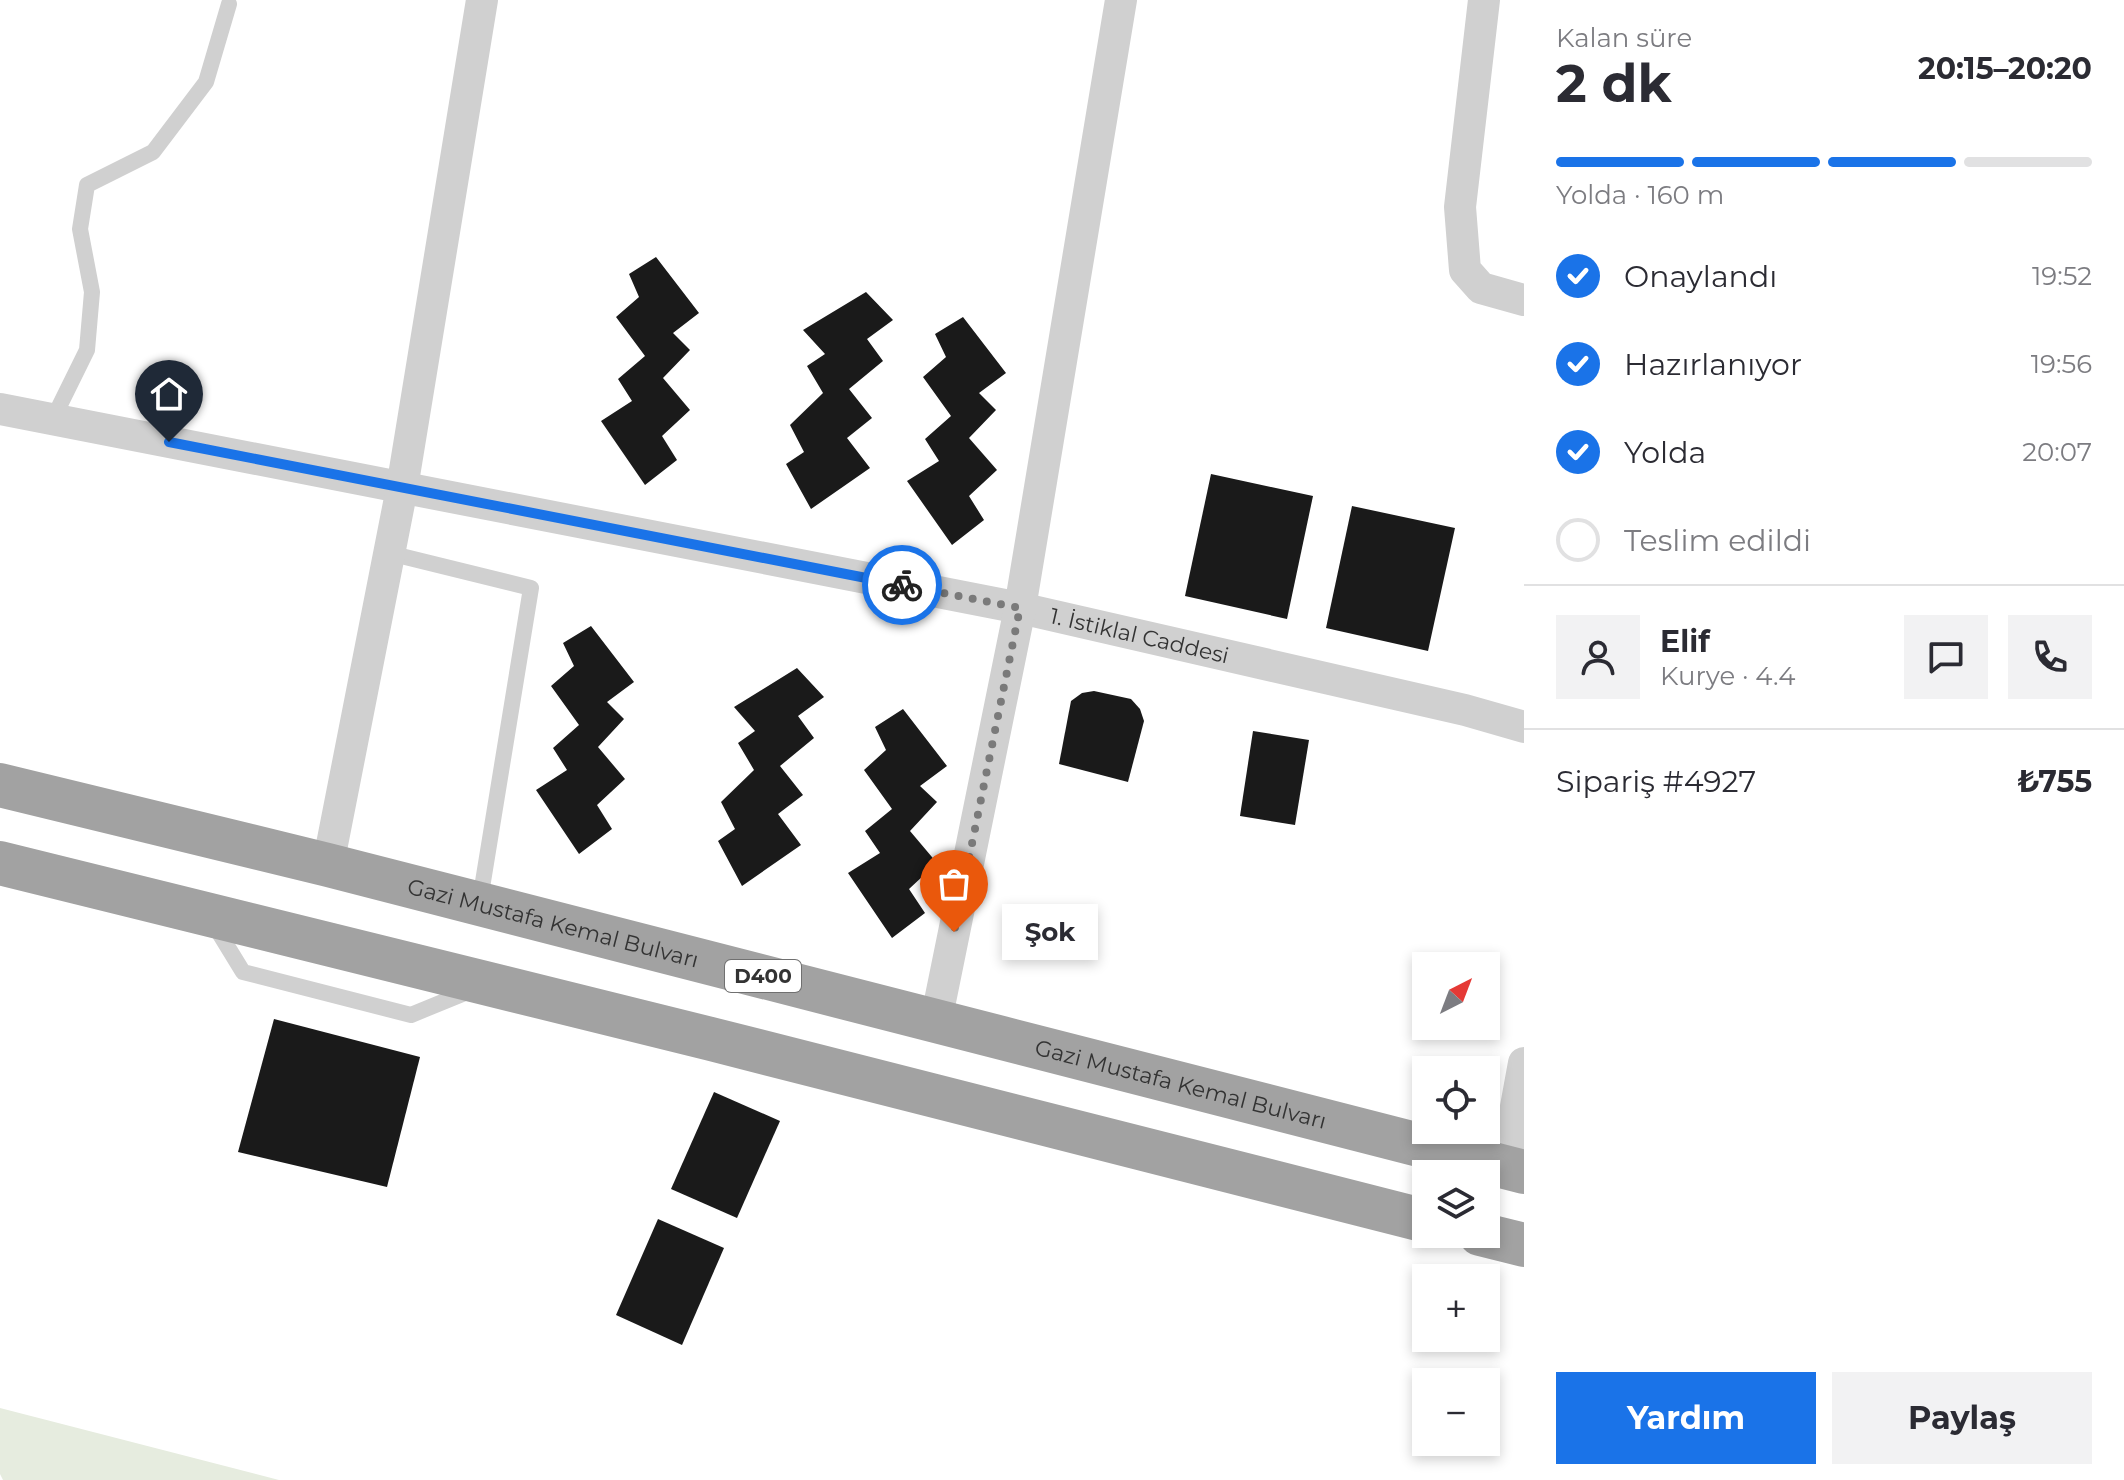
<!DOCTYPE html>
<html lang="tr">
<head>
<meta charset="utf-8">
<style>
	:root { --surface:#fff; --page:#f2f2f3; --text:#2b2b33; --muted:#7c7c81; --line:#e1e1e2; --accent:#1a73e8 }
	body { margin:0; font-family:Montserrat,sans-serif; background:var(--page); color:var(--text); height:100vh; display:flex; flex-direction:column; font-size:30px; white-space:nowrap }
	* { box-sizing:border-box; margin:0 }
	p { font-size:26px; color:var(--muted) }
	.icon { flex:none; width:44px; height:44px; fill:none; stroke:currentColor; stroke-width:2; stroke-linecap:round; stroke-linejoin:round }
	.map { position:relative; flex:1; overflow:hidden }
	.sheet { display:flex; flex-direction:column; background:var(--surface); width:600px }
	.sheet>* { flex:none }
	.needle { width:52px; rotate:42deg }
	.controls { position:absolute; left:1412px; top:952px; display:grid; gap:16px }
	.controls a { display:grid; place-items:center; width:88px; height:88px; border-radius:0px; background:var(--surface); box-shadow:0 4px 12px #0003; font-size:40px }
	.pin { position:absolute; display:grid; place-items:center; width:68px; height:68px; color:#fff; margin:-82px -34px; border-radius:50% 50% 50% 0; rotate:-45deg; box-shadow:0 0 8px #0007 }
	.pin .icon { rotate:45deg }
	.courier { position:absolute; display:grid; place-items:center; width:80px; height:80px; margin:-40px; border:6px solid #1a73e8; border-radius:50%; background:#fff; color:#222; box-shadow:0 2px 10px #0007 }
	.bubble { position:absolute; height:56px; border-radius:0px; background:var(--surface); box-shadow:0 4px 12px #0003; font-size:26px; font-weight:700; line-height:56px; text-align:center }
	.head em { font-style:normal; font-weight:700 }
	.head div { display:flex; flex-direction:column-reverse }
	.head { display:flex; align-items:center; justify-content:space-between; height:136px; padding:0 32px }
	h1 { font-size:52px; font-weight:700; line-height:60px }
	.bar { display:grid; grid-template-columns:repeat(4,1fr); gap:12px 8px; align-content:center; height:96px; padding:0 32px }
	.bar i { height:10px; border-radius:6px; background:var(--line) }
	.bar .current { background:var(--accent) }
	.bar p { grid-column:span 4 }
	.line { display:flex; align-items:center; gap:20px; padding:0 32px; border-top:2px solid var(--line) }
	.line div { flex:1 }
	.round { display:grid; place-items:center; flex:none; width:84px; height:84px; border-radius:0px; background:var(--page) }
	ol { padding:0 32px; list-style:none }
	li { display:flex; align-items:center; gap:24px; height:88px }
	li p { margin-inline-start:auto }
	li .icon { padding:8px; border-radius:50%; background:var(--accent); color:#fff; stroke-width:4 }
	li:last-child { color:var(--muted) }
	li i { width:44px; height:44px; border:4px solid var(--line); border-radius:50% }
	.primary-button { display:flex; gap:16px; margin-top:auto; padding:16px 32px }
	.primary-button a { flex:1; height:92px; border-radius:0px; background:var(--accent); color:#fff; font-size:32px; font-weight:700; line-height:92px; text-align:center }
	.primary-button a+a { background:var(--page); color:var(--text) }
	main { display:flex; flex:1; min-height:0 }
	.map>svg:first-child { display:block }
</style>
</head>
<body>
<main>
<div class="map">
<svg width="1524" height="1480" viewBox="0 0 1524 1480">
	<rect width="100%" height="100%" fill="#fff"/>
	<path fill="#e6ecdf" d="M0 1408 279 1480H3L0 1474Z"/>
	<g fill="#1a1a1a">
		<path d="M656 257 699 313 673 333 690 350 663 378 690 410 662 436 677 460 645 485 601 421 632 401 618 379 645 356 616 317 639 297 629 274Z"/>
		<path d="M866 292 893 320 867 339 883 361 849 389 872 418 847 438 870 468 811 509 786 464 804 452 790 425 823 393 807 366 825 354 803 330Z"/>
		<path d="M963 317 1006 373 979 393 996 410 969 438 997 470 969 496 984 520 952 545 907 481 939 461 925 439 951 416 923 377 946 357 935 334Z"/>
		<path d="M1211 474 1313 496 1287 619 1185 596Z"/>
		<path d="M1352 506 1455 528 1428 651 1326 628Z"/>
		<path d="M591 626 634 682 607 702 624 719 598 747 625 779 597 805 612 829 579 854 536 790 567 770 553 748 579 725 551 686 574 666 563 643Z"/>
		<path d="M797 668 824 697 798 716 814 738 780 766 803 795 778 814 801 845 742 886 718 841 735 829 721 802 754 770 738 743 755 731 734 707Z"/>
		<path d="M1094 691 1131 699 1140 709 1144 721 1128 782 1059 764 1071 701 1082 693Z"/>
		<path d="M903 709 947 766 920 786 937 802 910 831 937 863 909 889 925 913 892 938 848 873 880 853 865 831 892 809 864 770 886 750 875 727Z"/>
		<path d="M1253 731 1309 740 1295 825 1240 816Z"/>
		<path d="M274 1019 420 1057 387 1187 238 1152Z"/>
		<path d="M714 1092 780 1121 737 1218 671 1189Z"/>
		<path d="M658 1219 724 1248 682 1345 616 1315Z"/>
	</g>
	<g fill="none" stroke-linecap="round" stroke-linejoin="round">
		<g stroke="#d0d0d0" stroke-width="16">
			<path d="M53 419 87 350 92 292 80 229 87 185 153 152 206 82 229 4"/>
			<path d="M389 553 531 588 480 900"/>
			<path d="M213 923 243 972 411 1015 472 990"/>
		</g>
		<g stroke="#d0d0d0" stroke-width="32">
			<path d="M1484 0 1460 207 1465 270 1481 288 1524 300"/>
			<path id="s1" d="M0 409 1020 608 1465 710 1524 727"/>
			<path d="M328 865 402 488 482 0"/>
			<path d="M936 1021 1020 608 1121 0"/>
			<path d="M1505 1167 1524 1063"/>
		</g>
		<g stroke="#a2a2a2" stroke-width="44">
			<path id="s2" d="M0 785 328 865 1524 1172"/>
			<path d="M0 863 711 1039 1426 1221"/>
			<path d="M1480 1234 1524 1245"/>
		</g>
	</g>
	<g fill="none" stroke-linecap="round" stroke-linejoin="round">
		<path stroke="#7a7a7a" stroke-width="8" stroke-dasharray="0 14.4" d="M902 585 1020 608 954 932"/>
		<path stroke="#1a73e8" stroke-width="10" d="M169 442 902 585"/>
	</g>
	<g text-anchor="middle" stroke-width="8" stroke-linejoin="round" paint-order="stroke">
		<rect fill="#fff" stroke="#707070" stroke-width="2" x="725" y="960" width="76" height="32" rx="6"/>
		<g font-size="20" font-weight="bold" fill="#333">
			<text x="763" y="983">D400</text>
		</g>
		<g font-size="22" fill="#333" stroke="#fff">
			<text dy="8" stroke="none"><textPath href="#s1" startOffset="1162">1. İstiklal Caddesi</textPath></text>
			<text dy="8" stroke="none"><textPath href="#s2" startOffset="570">Gazi Mustafa Kemal Bulvarı</textPath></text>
			<text dy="8" stroke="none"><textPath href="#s2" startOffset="1218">Gazi Mustafa Kemal Bulvarı</textPath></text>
		</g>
	</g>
</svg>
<div class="controls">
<a><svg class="needle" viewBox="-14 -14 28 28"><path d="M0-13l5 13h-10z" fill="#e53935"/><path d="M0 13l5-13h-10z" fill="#7c7c81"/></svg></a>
<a><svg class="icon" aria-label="locate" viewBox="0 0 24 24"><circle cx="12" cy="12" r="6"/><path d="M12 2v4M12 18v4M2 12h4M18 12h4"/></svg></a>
<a><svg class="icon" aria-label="layers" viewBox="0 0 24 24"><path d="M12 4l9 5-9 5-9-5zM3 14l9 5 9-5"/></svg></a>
<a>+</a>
<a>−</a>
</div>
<div class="pin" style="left:954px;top:932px;background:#ea580c"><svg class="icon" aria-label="bag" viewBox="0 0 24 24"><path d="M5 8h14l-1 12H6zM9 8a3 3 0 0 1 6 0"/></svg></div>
<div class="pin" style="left:169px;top:442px;background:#1f2937"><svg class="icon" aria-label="home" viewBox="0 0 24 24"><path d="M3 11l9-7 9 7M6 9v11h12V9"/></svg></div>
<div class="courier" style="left:902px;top:585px"><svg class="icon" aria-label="bike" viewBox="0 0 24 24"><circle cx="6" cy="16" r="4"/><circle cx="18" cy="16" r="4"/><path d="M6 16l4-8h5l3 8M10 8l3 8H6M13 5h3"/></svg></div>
<div class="bubble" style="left:1002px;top:904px;width:96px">Şok</div>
</div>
<section class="sheet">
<div class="head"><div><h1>2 dk</h1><p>Kalan süre</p></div><em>20:15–20:20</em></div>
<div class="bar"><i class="current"></i><i class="current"></i><i class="current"></i><i></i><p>Yolda · 160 m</p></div>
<ol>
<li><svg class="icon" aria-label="check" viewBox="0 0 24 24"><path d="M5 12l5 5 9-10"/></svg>Onaylandı<p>19:52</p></li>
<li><svg class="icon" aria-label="check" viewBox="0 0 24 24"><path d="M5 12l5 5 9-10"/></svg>Hazırlanıyor<p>19:56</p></li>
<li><svg class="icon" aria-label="check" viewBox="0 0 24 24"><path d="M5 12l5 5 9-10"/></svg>Yolda<p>20:07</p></li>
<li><i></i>Teslim edildi</li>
</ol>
<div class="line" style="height:144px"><a class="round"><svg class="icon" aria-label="person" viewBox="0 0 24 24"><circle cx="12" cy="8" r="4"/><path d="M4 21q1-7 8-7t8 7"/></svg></a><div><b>Elif</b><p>Kurye · 4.4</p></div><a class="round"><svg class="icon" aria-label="chat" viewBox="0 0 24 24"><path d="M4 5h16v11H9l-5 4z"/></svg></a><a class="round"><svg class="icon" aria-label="phone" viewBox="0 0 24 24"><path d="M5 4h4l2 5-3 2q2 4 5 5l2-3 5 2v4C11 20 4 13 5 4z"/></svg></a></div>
<div class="line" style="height:104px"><div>Sipariş #4927</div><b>₺755</b></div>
<div class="primary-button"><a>Yardım</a><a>Paylaş</a></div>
</section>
</main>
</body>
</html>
